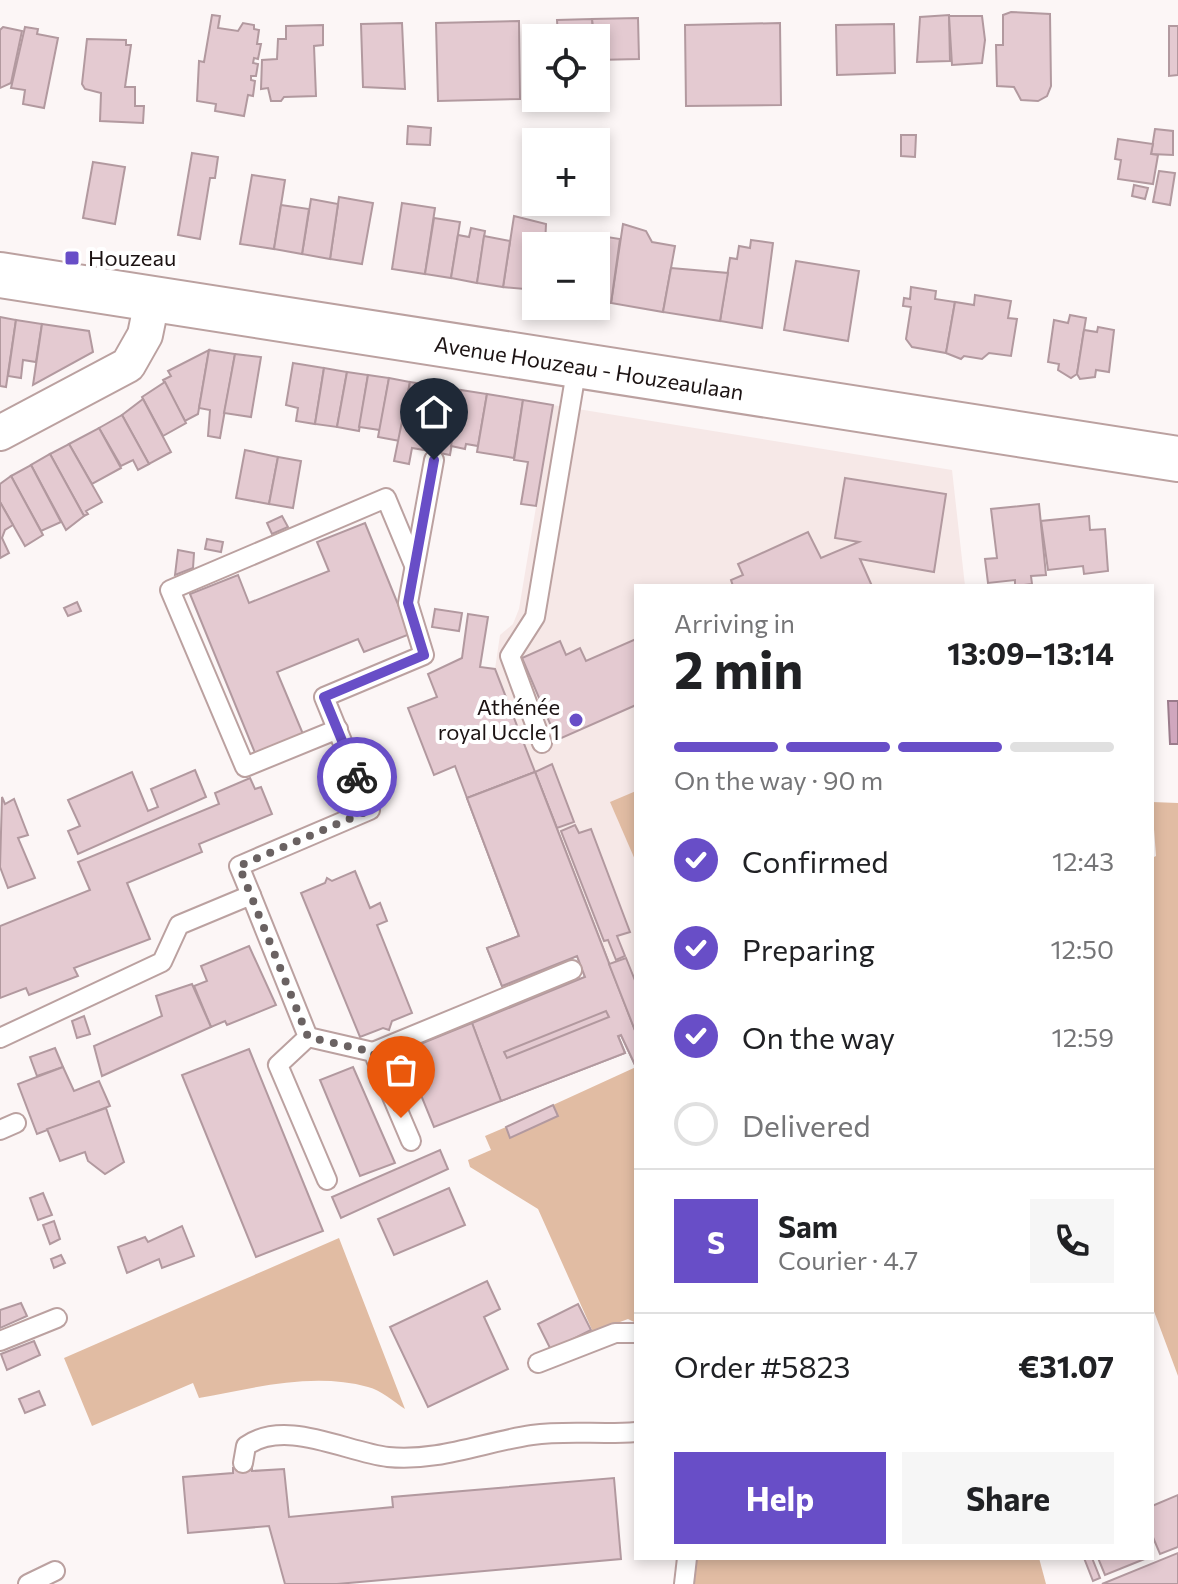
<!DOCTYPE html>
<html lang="en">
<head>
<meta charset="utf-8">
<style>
	:root { --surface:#fff; --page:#f6f6f6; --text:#202124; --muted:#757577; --line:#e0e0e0; --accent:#684ec7 }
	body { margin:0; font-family:Commissioner,sans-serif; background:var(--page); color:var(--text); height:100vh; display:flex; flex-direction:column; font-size:30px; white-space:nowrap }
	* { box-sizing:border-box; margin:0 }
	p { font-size:26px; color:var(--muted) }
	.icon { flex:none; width:44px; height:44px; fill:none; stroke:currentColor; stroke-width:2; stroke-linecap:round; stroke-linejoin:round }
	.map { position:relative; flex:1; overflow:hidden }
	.drawer { position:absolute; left:634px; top:584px; width:520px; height:976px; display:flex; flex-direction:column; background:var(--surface); border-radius:0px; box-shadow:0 4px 12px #0003 }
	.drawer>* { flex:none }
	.buttons { position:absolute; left:522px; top:24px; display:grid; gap:16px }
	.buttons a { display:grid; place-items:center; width:88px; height:88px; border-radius:0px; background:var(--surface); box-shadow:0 4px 12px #0003; font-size:40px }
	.pin { position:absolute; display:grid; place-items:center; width:68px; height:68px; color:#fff; margin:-82px -34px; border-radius:50% 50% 50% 0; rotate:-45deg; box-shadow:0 0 8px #0007 }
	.pin .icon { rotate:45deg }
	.courier { position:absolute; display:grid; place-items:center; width:80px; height:80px; margin:-40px; border:6px solid #684ec7; border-radius:50%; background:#fff; color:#222; box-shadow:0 2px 10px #0007 }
	.head em { font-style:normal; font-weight:700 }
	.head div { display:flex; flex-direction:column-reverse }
	.head { display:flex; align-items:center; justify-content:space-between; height:136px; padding:0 40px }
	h1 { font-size:52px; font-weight:700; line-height:60px }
	.bar { display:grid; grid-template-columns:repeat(4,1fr); gap:12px 8px; align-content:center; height:96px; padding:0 40px }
	.bar i { height:10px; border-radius:6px; background:var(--line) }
	.bar .on { background:var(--accent) }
	.bar p { grid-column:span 4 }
	.line { display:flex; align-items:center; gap:20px; padding:0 40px; border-top:2px solid var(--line) }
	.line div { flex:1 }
	.round { display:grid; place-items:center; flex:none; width:84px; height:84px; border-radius:0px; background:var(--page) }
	ol { padding:0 40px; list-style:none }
	li { display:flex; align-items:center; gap:24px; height:88px }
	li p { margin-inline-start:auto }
	li .icon { padding:8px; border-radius:50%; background:var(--accent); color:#fff; stroke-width:4 }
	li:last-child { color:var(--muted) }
	li i { width:44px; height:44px; border:4px solid var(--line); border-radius:50% }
	.cta { display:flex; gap:16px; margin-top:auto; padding:16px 40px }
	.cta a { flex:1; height:92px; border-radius:0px; background:var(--accent); color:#fff; font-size:32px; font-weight:700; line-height:92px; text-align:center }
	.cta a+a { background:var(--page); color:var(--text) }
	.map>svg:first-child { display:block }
</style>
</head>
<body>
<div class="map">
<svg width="1178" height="1584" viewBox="0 0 1178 1584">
	<rect width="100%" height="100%" fill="#fcf6f6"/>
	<path fill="#f6e8e7" d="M553 405 952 470 965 586H636V1034L495 669 500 635 513 624 519 609Z"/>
	<g fill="#e1bca3">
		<path d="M636 791V862L610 802Z"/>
		<path d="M1152 802 1178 803V1376L1152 1306V858L1156 856Z"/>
		<path d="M636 1067V1323L628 1319 593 1332 538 1209 470 1167 468 1160 491 1150 485 1136 506 1127 510 1137 553 1105Z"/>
		<path d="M339 1238 405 1409C394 1402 381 1390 368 1387 313 1372 253 1388 199 1398L193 1383 92 1426 64 1358Z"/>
		<path d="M695 1558H1039L1046 1584H693Z"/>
	</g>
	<path fill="#d0a7be" stroke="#9a7b8b" stroke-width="2" d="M1168 701H1178V744H1170Z"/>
	<g fill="#e4cad1" stroke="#b2999f" stroke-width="2" fill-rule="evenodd">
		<path d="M1011 12 1050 14 1051 86 1047 96 1038 101 1021 100 1014 87 997 86 996 45H1003V15Z"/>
		<path d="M212 15 220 16 218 28 238 31 243 23 254 25V29L259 30 257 44H261L258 59 254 58 253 63 258 64 256 76H251V80L255 81 253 96 248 95 244 116 215 111 216 104 197 101 199 61 204 62Z"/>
		<path d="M949 15 950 61 917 62 920 17Z"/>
		<path d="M949 16H982L985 40 982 63 952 65Z"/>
		<path d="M638 18 639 59 596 60 592 19Z"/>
		<path d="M592 19 593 38H558L557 20Z"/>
		<path d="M519 21 520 99 438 101 436 23Z"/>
		<path d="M402 23 405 89 363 87 361 24Z"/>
		<path d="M780 23 781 105 686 106 685 25Z"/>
		<path d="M894 24 895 73 837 75 836 25Z"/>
		<path d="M323 25V45L314 46 316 96 284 97 281 101H271L268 88 261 89 262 60 277 59 278 39H286V26Z"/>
		<path d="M1169 26H1178V75L1169 76Z"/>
		<path d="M3 27 22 31 11 83 0 88V30Z"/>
		<path d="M25 27 38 29 37 34 58 38 44 108 23 104 25 90 11 88Z"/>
		<path d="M87 39 126 40V45H131L125 87H135V106H144L143 123 100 121 101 93 85 89 82 84Z"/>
		<path d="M408 126 431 128 430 145 407 144Z"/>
		<path d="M1155 129 1173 131V155L1151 154Z"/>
		<path d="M901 135H916L915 157 901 156Z"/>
		<path d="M1118 139 1153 144 1151 154 1158 155 1153 184 1118 179 1121 160 1115 159Z"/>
		<path d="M192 153 218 157 215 178H210L200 239 178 235Z"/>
		<path d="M93 162 125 167 115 224 83 218Z"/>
		<path d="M1159 171 1175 173 1170 205 1153 202Z"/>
		<path d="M252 175 285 180 274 249 240 244Z"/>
		<path d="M1134 185 1148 188 1145 199 1132 196Z"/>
		<path d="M339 197 373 203 362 264 330 259Z"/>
		<path d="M311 199 338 204 330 259 302 254Z"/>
		<path d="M402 203 435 208 425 274 392 269Z"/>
		<path d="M281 205 309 209 302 254 274 249Z"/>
		<path d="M514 216 546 224 545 246H536V290L503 287Z"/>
		<path d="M434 218 460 222 451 278 425 274Z"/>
		<path d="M623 224 646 231 652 242 675 246 663 312 611 303Z"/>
		<path d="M471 228 485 231 477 283 451 278 458 235 469 237Z"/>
		<path d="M588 234 620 239 611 303 596 301V246H586Z"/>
		<path d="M484 236 510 241 503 287 477 283Z"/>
		<path d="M751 240 773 243 762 328 720 321 730 258 737 259 739 246 750 248Z"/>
		<path d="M796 261 859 271 848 341 784 330Z"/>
		<path d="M671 268 728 273 720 321 663 312Z"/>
		<path d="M911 287 936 291 935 299 955 302 946 353 912 347 906 339 911 307 903 306 904 298 910 299Z"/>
		<path d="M975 295 1011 301 1008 318 1017 319 1011 356 989 353 982 359 964 356 961 359 946 353 955 302 974 305Z"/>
		<path d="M1070 315 1086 318 1077 374 1071 378 1058 370 1059 364 1048 362 1054 320 1068 323Z"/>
		<path d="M0 317 16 320 6 387 0 386Z"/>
		<path d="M16 320 42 324 36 362 23 360 21 378 8 376Z"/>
		<path d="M42 324 89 331 93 352 33 385Z"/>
		<path d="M1098 327 1114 330 1109 372 1096 370 1095 377 1080 379 1077 374 1084 330 1097 332Z"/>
		<path d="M209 350 198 414 185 421 163 380 171 376 168 371Z"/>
		<path d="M209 350 235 354 220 438 208 436 210 410 199 408Z"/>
		<path d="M235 354 261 357 251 417 224 413Z"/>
		<path d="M293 363 324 368 315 424 296 421 298 408 286 405Z"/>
		<path d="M324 368 347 372 337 427 315 424Z"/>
		<path d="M347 372 368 375 359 431 337 427Z"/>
		<path d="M368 375 389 378 380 430 359 427Z"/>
		<path d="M389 378 410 382 400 441 378 437Z"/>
		<path d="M165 382 186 423 163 436 142 397Z"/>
		<path d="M410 382 435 386 424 450 412 448 409 464 394 461Z"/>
		<path d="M435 386 461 390 450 455 424 450Z"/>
		<path d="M461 390 487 394 478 446 466 444 465 449 451 446Z"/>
		<path d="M487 394 523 400 514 458 477 452Z"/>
		<path d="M143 399 171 452 149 464 122 415Z"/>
		<path d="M523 400 553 405 536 506 521 504 528 462 514 460Z"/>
		<path d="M122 415 149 464 138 470 133 460 121 466 99 428Z"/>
		<path d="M99 428 121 468 92 484 69 444Z"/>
		<path d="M69 444 102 502 86 511 88 514 84 516 50 454Z"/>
		<path d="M245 450 278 457 269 504 236 498Z"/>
		<path d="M50 454 84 516 66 530 31 465Z"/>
		<path d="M278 457 301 461 293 508 269 504Z"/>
		<path d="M31 465 61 522 41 531 11 476Z"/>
		<path d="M11 476 43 535 25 546 0 502V484Z"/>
		<path d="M845 478 946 494 934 572 860 559 872 586H733L731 580 743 575 738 564 808 532 821 558 859 542 835 538Z"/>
		<path d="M0 502 13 525 5 530 2 538 9 553 0 558Z"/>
		<path d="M1039 504 1046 575 1031 576 1032 584 1015 586V580L988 583 985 559 997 558 991 509Z"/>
		<path d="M282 516 288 527 272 534 267 523Z"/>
		<path d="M1089 516 1090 530 1105 529 1108 571 1084 574 1083 566 1048 570 1041 521Z"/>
		<path d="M365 523 410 634 364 652 358 639 277 672 303 734 255 753 190 594 238 575 249 603 329 571 317 542Z"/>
		<path d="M207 539 223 542 221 552 205 549Z"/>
		<path d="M178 550 194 553 193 568 175 575Z"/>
		<path d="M77 602 81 611 68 616 64 608Z"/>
		<path d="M435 609 462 613 459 631 432 627Z"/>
		<path d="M468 614 488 617 480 667 495 669 535 772 467 798 455 766 434 775 408 708 437 697 428 674 462 658Z"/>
		<path d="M636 639V705L557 740 522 658 560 641 566 655 580 648 586 661Z"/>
		<path d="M552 764 574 822 557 828 535 772Z"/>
		<path d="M195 770 206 797 78 854 68 831 80 826 68 800 132 772 148 811 158 807 151 789Z"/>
		<path d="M535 772 636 1033V1067L621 1035 618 1036 625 1053 501 1101 472 1023 585 977 577 956 502 986 487 948 519 936 467 798ZM606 1011 609 1017 507 1058 504 1052Z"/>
		<path d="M535 772 636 1033V1067L621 1035 618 1036 625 1053 501 1101 472 1023 585 977 577 956 502 986 487 948 519 936 467 798Z"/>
		<path d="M250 778 255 789 261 787 272 814 199 844 202 852 127 883 150 939 74 968 78 976 29 995 26 988 0 998V926L90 890 78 862 219 804 215 793Z"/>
		<path d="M2 797 5 804 14 799 28 835 18 838 35 878 8 888 0 867Z"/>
		<path d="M575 825 579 833 591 829 630 932 617 936 625 956 616 960 608 940 604 941 561 831Z"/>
		<path d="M355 871 370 908 380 903 387 921 377 925 412 1013 392 1021 389 1030 383 1028 360 1037 301 893 325 883 327 878 332 881Z"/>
		<path d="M249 946 276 1005 227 1025 225 1021 211 1027 194 986 207 981 201 966Z"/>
		<path d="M626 958 636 983V1033L609 964Z"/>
		<path d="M192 984 211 1027 102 1076 94 1046 162 1016 156 996Z"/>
		<path d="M606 1011 609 1017 507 1058 504 1052Z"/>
		<path d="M84 1016 90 1034 77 1038 72 1021Z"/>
		<path d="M472 1023 501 1101 434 1127 403 1051Z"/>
		<path d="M55 1048 63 1067 37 1076 30 1057Z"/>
		<path d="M249 1049 323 1231 256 1257 182 1075Z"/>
		<path d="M63 1067 74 1091 99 1081 110 1106 37 1134 18 1084Z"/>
		<path d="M353 1067 395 1163 360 1176 320 1080Z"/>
		<path d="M553 1105 558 1116 510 1138 506 1127Z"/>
		<path d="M106 1108 124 1162 105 1174 88 1161 85 1152 60 1161 47 1129Z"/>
		<path d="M440 1150 448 1169 341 1218 332 1197Z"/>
		<path d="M449 1188 465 1225 394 1255 378 1219Z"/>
		<path d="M43 1193 52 1215 38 1220 30 1198Z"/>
		<path d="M54 1221 60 1239 50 1244 43 1225Z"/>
		<path d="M182 1226 194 1256 162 1268 159 1259 127 1273 118 1247 145 1237 148 1242Z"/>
		<path d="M61 1255 65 1263 54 1268 51 1259Z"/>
		<path d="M487 1281 500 1309 484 1317 508 1369 428 1407 390 1327Z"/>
		<path d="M21 1303 27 1316 0 1328V1310Z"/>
		<path d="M578 1304 591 1330 551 1350 538 1324Z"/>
		<path d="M34 1341 40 1355 7 1370 1 1354Z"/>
		<path d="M39 1391 45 1405 25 1413 19 1399Z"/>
		<path d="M252 1467V1471L284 1469 289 1517 393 1507 392 1497 614 1478 621 1559 337 1584H285L269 1526 188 1533 183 1477 233 1473V1468Z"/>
		<path d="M1178 1495V1547L1160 1554 1152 1535V1506Z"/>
		<path d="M1178 1553V1584H1102Z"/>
		<path d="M1084 1558H1092L1100 1578 1093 1581Z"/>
		<path d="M1098 1558H1147L1105 1575Z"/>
	</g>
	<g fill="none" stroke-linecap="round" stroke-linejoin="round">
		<defs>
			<g id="service">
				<path d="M338 729 245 767 170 590 386 498 414 565"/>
				<path d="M542 743 510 656 535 617 577 366"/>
				<path d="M251 895 239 866 370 810 324 697 424 655 408 603 434 460"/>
				<path d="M308 1037 373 1052 411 1141"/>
				<path d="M0 1038 162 962 179 925 251 895 308 1037 278 1065 327 1180"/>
				<path d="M373 1052 572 970"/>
				<path d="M0 1130 16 1123"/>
				<path d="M0 1341 57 1318"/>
				<path d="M538 1363 615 1333H636"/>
				<path d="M243 1463 246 1446C285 1418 346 1452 388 1457 438 1462 484 1442 532 1435 567 1430 602 1435 636 1432"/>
				<path d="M28 1584 55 1571"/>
				<path d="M684 1584 687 1558"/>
			</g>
			<path id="minor" d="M0 433 128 365 145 335 152 301"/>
			<path id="tertiary" d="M0 275 1178 459"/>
		</defs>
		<use href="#service" stroke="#bba1a0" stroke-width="22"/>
		<use href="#minor" stroke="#bba1a0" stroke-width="38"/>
		<use href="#tertiary" stroke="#bba1a0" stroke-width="48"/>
		<use href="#service" stroke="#fff" stroke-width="18"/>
		<use href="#minor" stroke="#fff" stroke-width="34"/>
		<use href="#tertiary" stroke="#fff" stroke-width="44"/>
	</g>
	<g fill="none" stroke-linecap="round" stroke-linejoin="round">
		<path stroke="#6a6262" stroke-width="8" stroke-dasharray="0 14.4" d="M357 777 370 810 239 866 308 1037 373 1052 401 1118"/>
		<path stroke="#684ec7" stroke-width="10" d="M357 777 324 697 424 655 408 603 434 460"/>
	</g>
	<g fill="#684ec7" stroke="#fff" stroke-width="3">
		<rect x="64" y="250" width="16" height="16" rx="4"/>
		<circle cx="576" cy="720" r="8"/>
	</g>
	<g text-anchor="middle" stroke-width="8" stroke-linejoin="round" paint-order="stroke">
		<g font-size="22" fill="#1c1313" stroke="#fff" text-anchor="start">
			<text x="88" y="266">Houzeau</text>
			<text x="560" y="715" text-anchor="end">Athénée<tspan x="560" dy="25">royal Uccle 1</tspan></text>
		</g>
		<g font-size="22" fill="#1c1313" stroke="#fff">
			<text transform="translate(589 368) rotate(9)" y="8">Avenue Houzeau - Houzeaulaan</text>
		</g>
	</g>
</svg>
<div class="buttons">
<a><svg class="icon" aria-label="locate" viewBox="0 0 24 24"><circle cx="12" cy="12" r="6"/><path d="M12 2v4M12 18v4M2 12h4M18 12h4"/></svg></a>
<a>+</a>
<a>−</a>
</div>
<div class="pin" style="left:401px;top:1118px;background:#ea580c"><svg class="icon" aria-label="bag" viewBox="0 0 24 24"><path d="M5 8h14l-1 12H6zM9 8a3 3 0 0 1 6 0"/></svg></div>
<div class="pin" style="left:434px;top:460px;background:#1f2937"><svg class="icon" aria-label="home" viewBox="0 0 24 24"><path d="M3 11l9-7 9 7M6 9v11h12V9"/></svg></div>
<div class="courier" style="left:357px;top:777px"><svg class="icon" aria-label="bike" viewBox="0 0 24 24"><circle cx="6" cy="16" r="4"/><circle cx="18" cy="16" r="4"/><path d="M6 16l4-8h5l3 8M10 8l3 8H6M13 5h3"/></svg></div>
<section class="drawer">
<div class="head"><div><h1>2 min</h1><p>Arriving in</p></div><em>13:09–13:14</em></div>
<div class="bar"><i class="on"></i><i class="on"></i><i class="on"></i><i></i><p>On the way · 90 m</p></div>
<ol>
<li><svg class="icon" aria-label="check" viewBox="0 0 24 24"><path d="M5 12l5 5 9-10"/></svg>Confirmed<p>12:43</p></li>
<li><svg class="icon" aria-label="check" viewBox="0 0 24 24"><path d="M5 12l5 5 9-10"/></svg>Preparing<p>12:50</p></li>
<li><svg class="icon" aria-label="check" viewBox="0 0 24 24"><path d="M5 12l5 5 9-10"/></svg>On the way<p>12:59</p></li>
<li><i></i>Delivered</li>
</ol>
<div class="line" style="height:144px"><b class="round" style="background:var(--accent);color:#fff">S</b><div><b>Sam</b><p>Courier · 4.7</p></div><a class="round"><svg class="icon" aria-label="phone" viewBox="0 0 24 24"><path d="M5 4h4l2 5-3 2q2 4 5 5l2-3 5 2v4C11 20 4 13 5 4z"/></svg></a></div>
<div class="line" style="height:104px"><div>Order #5823</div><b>€31.07</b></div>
<div class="cta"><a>Help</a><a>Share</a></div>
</section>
</div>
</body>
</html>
